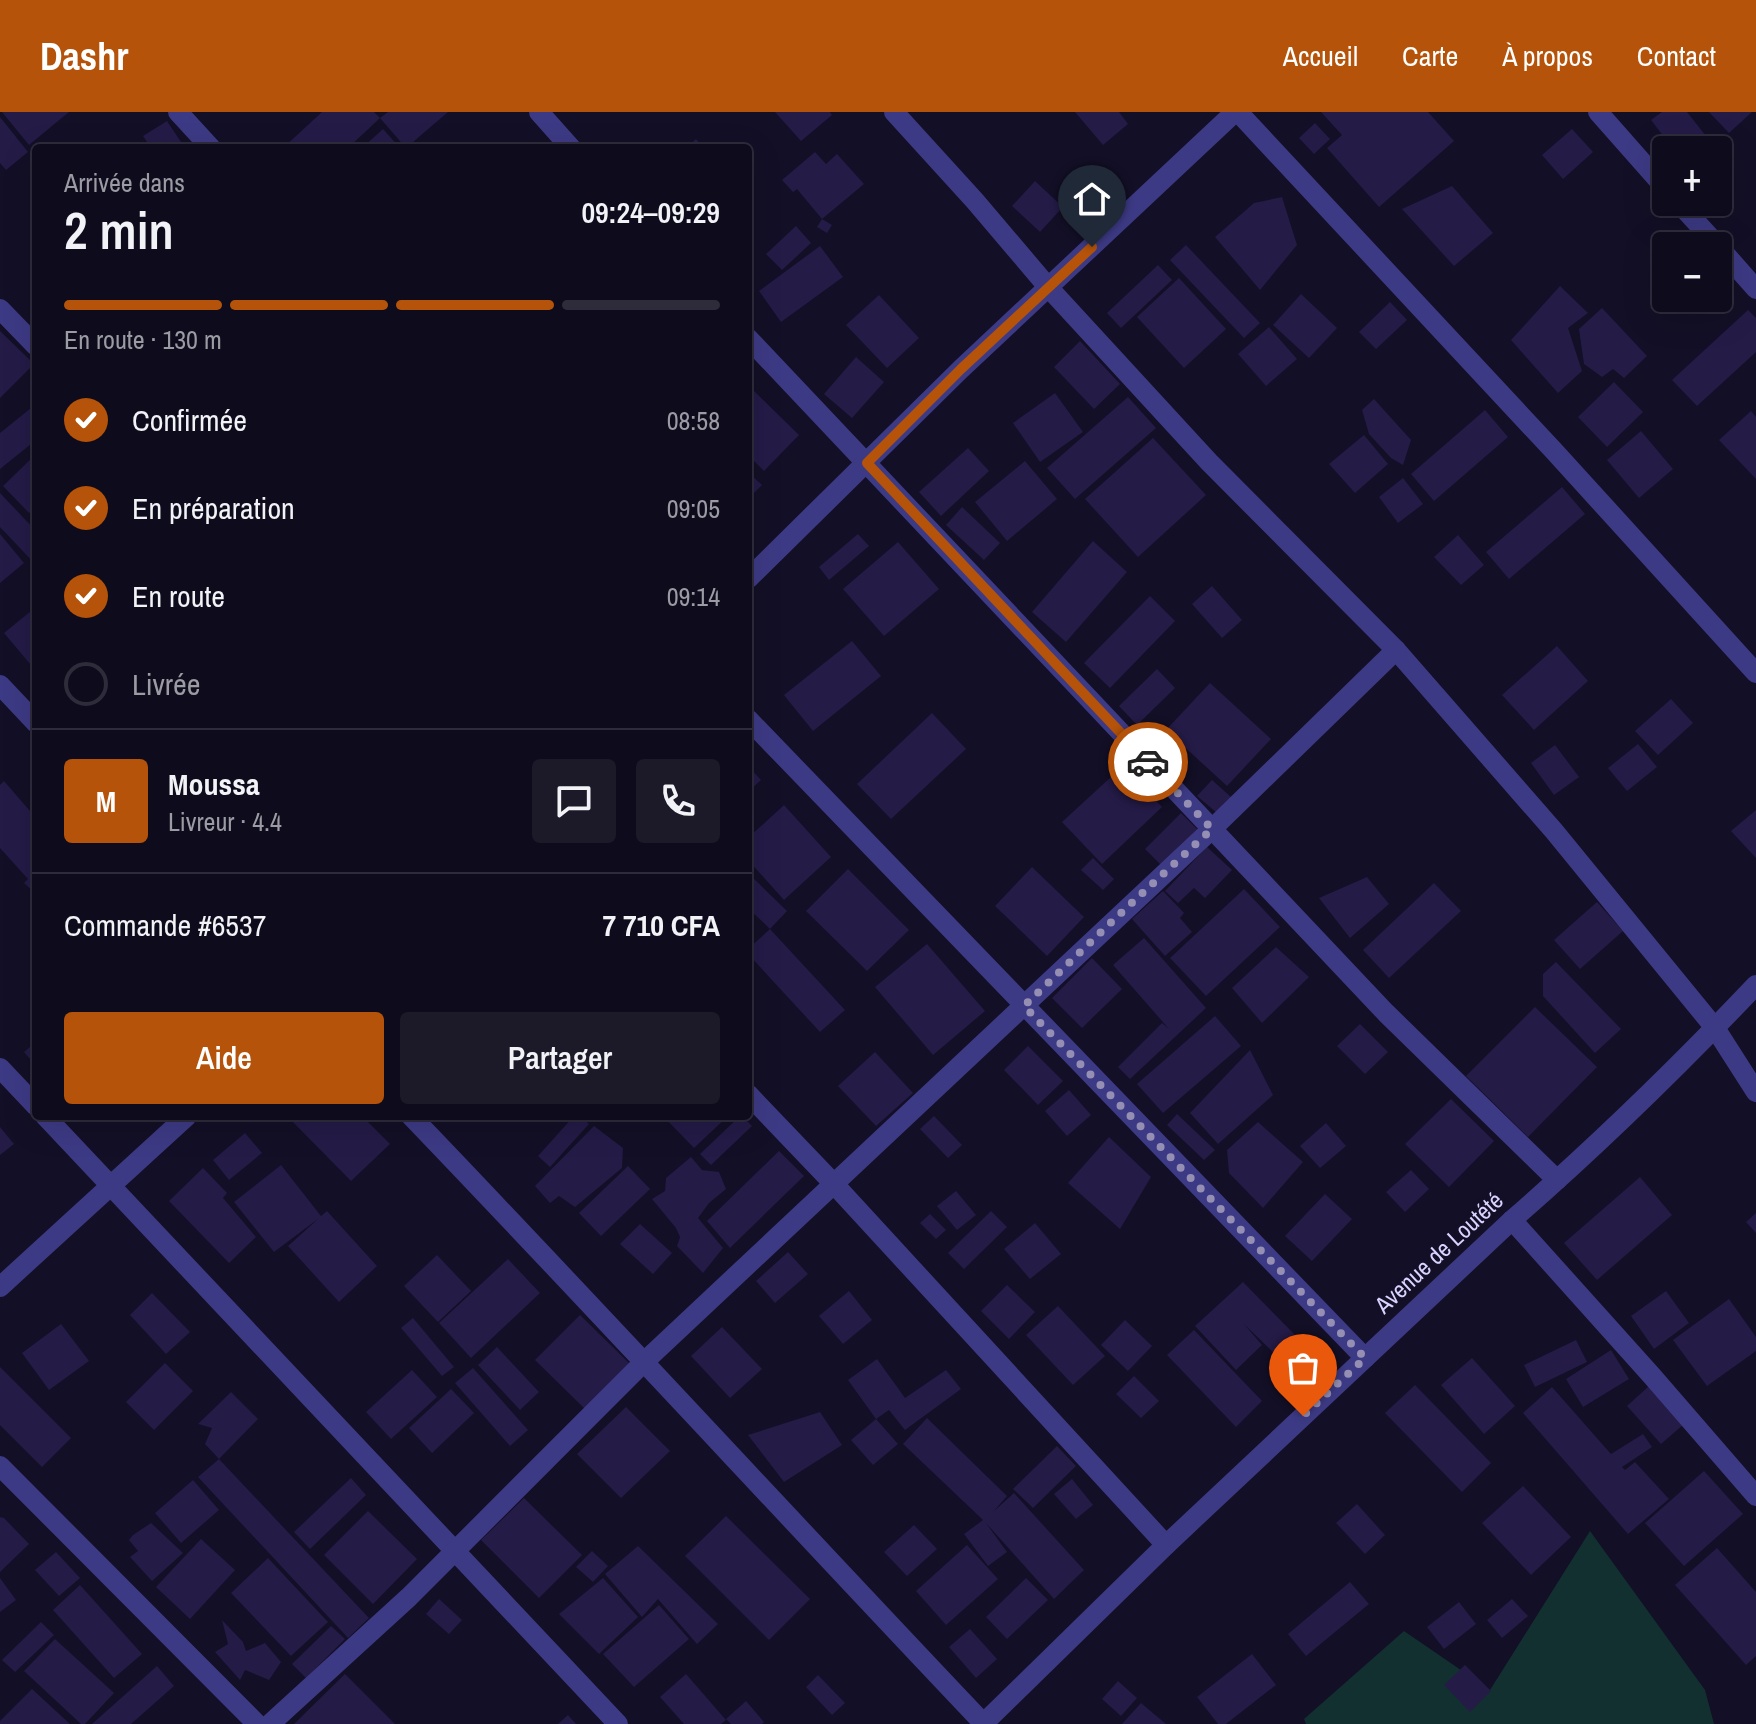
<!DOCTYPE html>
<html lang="fr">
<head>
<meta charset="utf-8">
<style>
	:root { --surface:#0e0b1c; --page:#1c1929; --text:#f1f3f6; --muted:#9b9ba3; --line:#2e2b3b; --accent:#b45309 }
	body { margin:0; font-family:"Archivo Narrow",sans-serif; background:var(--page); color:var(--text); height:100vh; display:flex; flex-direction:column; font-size:30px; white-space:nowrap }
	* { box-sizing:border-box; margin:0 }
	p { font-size:26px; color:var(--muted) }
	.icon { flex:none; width:44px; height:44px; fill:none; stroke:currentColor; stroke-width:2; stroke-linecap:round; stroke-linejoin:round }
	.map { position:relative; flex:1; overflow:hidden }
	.panel { position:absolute; left:32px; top:32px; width:720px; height:976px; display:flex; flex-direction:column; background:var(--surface); border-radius:8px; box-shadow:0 8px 32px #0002,0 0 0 2px var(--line) }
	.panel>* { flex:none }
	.tools { position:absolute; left:1652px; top:24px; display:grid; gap:16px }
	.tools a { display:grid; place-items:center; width:80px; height:80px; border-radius:8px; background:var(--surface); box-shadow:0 8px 32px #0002,0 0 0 2px var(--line); font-size:40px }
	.pin { position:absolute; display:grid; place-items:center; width:68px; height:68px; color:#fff; margin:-82px -34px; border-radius:50% 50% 50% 0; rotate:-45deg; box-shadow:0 0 8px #0007 }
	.pin .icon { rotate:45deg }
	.courier { position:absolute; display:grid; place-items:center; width:80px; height:80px; margin:-40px; border:6px solid #b45309; border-radius:50%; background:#fff; color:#222; box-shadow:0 2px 10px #0007 }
	.headline em { font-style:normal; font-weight:600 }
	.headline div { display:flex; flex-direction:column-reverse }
	.headline { display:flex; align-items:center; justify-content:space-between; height:136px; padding:0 32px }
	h1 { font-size:52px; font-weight:600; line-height:60px }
	.bar { display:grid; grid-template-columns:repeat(4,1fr); gap:12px 8px; align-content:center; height:96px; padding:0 32px }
	.bar i { height:10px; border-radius:6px; background:var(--line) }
	.bar .selected { background:var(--accent) }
	.bar p { grid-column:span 4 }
	.line { display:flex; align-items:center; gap:20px; padding:0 32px; border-top:2px solid var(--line) }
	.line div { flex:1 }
	.round { display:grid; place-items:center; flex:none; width:84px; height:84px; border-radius:8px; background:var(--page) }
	ol { padding:0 32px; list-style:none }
	li { display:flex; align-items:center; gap:24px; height:88px }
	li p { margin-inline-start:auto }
	li .icon { padding:8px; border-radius:50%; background:var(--accent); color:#fff; stroke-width:4 }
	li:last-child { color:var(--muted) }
	li i { width:44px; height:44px; border:4px solid var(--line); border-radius:50% }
	.primary-button { display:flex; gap:16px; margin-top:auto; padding:16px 32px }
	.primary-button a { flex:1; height:92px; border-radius:8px; background:var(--accent); color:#fff; font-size:32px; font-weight:600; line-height:92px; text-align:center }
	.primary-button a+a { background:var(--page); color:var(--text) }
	header { display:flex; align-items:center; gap:48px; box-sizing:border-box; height:112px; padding:0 40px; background:var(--accent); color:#fff }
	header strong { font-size:38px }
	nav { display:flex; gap:44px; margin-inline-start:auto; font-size:28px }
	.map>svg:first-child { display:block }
</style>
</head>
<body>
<header>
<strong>Dashr</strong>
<nav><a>Accueil</a><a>Carte</a><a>À propos</a><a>Contact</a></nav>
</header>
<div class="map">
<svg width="1756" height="1612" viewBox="0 0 1756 1612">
	<rect width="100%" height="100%" fill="#130f26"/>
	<path fill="#12302f" d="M1590 1419 1705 1578 1714 1612H1306L1304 1607 1404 1519 1490 1578Z"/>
	<g fill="#241b47">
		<path d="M2 0H69L29 33Z"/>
		<path d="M322 0H374L380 6 388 0H448L406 36 380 6 348 36H283Z"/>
		<path d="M775 0H830L832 3 801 29Z"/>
		<path d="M1075 0H1119L1128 12 1103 33Z"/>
		<path d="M1321 0H1428L1454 29 1379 95 1327 36 1342 23Z"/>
		<path d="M1662 0H1687L1706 24 1688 38H1674L1651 8Z"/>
		<path d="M1709 0H1752L1729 21Z"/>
		<path d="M0 5 28 40 6 58 0 51Z"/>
		<path d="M167 9 183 33 179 36H151L143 24Z"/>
		<path d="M1315 11 1330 27 1314 42 1299 26Z"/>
		<path d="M383 17 400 36H362Z"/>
		<path d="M1572 17 1593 40 1563 67 1542 43Z"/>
		<path d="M696 27 704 36H686Z"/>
		<path d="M815 40 826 52 837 42 864 72 822 107 832 113 827 121 817 115 822 107 797 77 793 80 782 68Z"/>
		<path d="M1035 69 1063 95 1040 120 1012 94Z"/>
		<path d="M1452 74 1493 121 1454 154 1402 97Z"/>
		<path d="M1282 85 1297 133 1260 178 1215 125 1254 91Z"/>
		<path d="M796 114 811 131 782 158 766 142Z"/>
		<path d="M1186 133 1260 211 1244 226 1170 148Z"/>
		<path d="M820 134 843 165 781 210 759 179Z"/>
		<path d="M1158 153 1172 168 1121 216 1107 201Z"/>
		<path d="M1179 166 1226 217 1184 256 1137 205Z"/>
		<path d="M1560 174 1588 201 1568 216 1582 259 1558 281 1511 228Z"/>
		<path d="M1301 182 1337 216 1309 246 1273 213Z"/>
		<path d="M879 183 919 226 887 256 846 213Z"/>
		<path d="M1390 190 1407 208 1376 237 1359 220Z"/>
		<path d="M1602 196 1647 244 1624 266 1613 257 1602 265 1584 252 1579 217Z"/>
		<path d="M1748 198 1756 206V240L1697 294 1672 268Z"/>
		<path d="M1269 215 1297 247 1266 274 1238 242Z"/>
		<path d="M0 219 34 252 0 286Z"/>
		<path d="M1080 229 1120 272 1094 297 1054 255Z"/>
		<path d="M856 245 884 270 852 306 824 282Z"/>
		<path d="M1614 270 1643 300 1607 335 1578 305Z"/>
		<path d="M752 277 799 323 764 359 748 343V282Z"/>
		<path d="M1055 281 1083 320 1040 350 1013 311Z"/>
		<path d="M1128 285 1156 316 1075 387 1047 356Z"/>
		<path d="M1374 287 1411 328 1403 353 1391 346 1369 322 1362 298Z"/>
		<path d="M36 292V328L0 357V321Z"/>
		<path d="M1485 298 1508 325 1434 389 1411 362Z"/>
		<path d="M1751 299 1756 305V367L1719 328Z"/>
		<path d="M1641 319 1673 357 1639 386 1607 348Z"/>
		<path d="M1364 323 1388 352 1355 381 1329 352Z"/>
		<path d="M1153 326 1206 383 1138 445 1085 387Z"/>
		<path d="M968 336 989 359 941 404 919 380Z"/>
		<path d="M36 342V395L29 401 3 374Z"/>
		<path d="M1025 349 1057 387 1007 429 975 390Z"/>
		<path d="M748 360 762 373 748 387Z"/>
		<path d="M1403 366 1423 392 1398 411 1379 385Z"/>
		<path d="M1562 375 1585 402 1509 467 1486 440Z"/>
		<path d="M0 381 36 419V453L0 415Z"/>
		<path d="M962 395 1000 431 984 448 946 413Z"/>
		<path d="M0 422 24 451 0 471Z"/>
		<path d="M858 422 869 434 829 468 819 455Z"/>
		<path d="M1458 423 1484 453 1461 473 1434 445Z"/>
		<path d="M1093 429 1127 460 1066 530 1032 500Z"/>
		<path d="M898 430 939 477 884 524 843 477Z"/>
		<path d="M1212 474 1242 508 1222 526 1192 492Z"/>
		<path d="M1150 484 1175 509 1110 576 1084 551Z"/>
		<path d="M36 495V559L4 521Z"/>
		<path d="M852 529 881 564 813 619 784 583Z"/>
		<path d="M1557 534 1588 569 1534 618 1502 583Z"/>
		<path d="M1157 557 1175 576 1137 613 1119 594Z"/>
		<path d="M1210 571 1271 627 1227 674 1166 618Z"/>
		<path d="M1671 587 1693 611 1658 643 1635 619Z"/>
		<path d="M932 601 966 637 891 707 857 672Z"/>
		<path d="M1638 632 1657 655 1627 679 1608 656Z"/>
		<path d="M1555 633 1579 665 1554 683 1531 651Z"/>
		<path d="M748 654 761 668 748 680Z"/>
		<path d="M1123 654 1162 695 1102 752 1062 710Z"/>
		<path d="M1212 668 1231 685 1217 701 1197 684Z"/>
		<path d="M4 669 36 706V782L24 771 28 767 0 736V673Z"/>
		<path d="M784 693 831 745 784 788 748 748V726Z"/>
		<path d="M1756 698V746L1731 719Z"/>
		<path d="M1181 701 1199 719 1163 755 1145 737Z"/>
		<path d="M1207 735 1232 758 1205 786 1194 776 1178 791 1165 779Z"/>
		<path d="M1093 746 1114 767 1103 778 1081 758Z"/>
		<path d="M1032 755 1084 805 1047 844 995 794Z"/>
		<path d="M848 757 909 818 867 859 806 799Z"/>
		<path d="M748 761 787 799 770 817 845 898 820 920 748 842V837L770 817 748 796Z"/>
		<path d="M1367 765 1389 792 1350 826 1319 786Z"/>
		<path d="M1434 771 1461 799 1389 866 1363 838Z"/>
		<path d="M1244 777 1280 815 1206 884 1170 846Z"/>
		<path d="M1163 779 1184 801 1180 806 1192 820 1165 844 1132 807Z"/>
		<path d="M1597 790 1623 819 1580 857 1554 828Z"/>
		<path d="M1144 826 1206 896 1130 967 1118 955 1162 911 1169 917 1113 853Z"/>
		<path d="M927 832 985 899 933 943 875 875Z"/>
		<path d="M1276 835 1309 865 1262 911 1232 876Z"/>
		<path d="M1092 846 1122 877 1082 916 1052 886Z"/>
		<path d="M1556 850 1621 917 1595 941 1543 884V862Z"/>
		<path d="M1535 895 1597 955 1528 1025 1466 964Z"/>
		<path d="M1215 904 1241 934 1163 1001 1137 972Z"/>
		<path d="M1360 912 1388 940 1365 962 1337 934Z"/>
		<path d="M36 930V954L24 940Z"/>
		<path d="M1028 934 1063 969 1038 993 1004 958Z"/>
		<path d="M1250 938 1273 983 1218 1032 1190 1001Z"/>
		<path d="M875 940 913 981 876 1014 838 974Z"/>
		<path d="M1069 978 1091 1003 1067 1024 1045 999Z"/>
		<path d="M1451 987 1494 1029 1449 1075 1405 1032Z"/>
		<path d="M1177 1002 1215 1038 1204 1048 1167 1013Z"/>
		<path d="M297 1004H362L390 1032 351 1069 292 1009Z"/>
		<path d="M574 1004H580L589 1012 550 1055 538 1044Z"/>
		<path d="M663 1004H728L694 1036Z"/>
		<path d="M740 1004H742L752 1014 711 1053 700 1042Z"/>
		<path d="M934 1004 962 1033 948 1046 920 1017Z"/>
		<path d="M1258 1010 1303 1050 1263 1096 1229 1061 1227 1038Z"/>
		<path d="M1326 1011 1346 1034 1320 1056 1300 1034Z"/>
		<path d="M594 1014 623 1036 622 1056 575 1095 559 1084 550 1091 535 1074Z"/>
		<path d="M0 1015 14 1032 0 1043Z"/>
		<path d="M245 1021 262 1041 229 1068 213 1048Z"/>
		<path d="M1109 1025 1151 1065 1120 1117 1068 1071Z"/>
		<path d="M779 1039 804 1064 730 1136 707 1109Z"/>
		<path d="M691 1045 702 1058 719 1060 726 1077 709 1091 698 1106 723 1136 703 1161 677 1134 680 1125 676 1116 652 1087 665 1079 666 1066Z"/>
		<path d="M281 1053 321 1104 327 1099 377 1154 339 1190 288 1134 318 1107 274 1140 234 1090Z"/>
		<path d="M628 1054 650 1077 601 1124 579 1101Z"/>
		<path d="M203 1056 227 1081 223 1086 256 1125 229 1151 169 1089Z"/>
		<path d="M1411 1058 1429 1077 1405 1100 1386 1080Z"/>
		<path d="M1640 1065 1672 1103 1597 1168 1564 1131Z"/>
		<path d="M956 1079 976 1103 957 1118 937 1094Z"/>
		<path d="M1325 1082 1352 1107 1312 1149 1285 1124Z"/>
		<path d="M991 1099 1007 1115 964 1157 948 1141Z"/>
		<path d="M1756 1101V1121L1746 1110Z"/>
		<path d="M930 1102 946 1118 936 1127 920 1111Z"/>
		<path d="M1035 1111 1061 1142 1030 1167 1004 1137Z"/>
		<path d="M640 1112 672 1141 653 1162 620 1132Z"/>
		<path d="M788 1140 808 1162 775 1191 756 1169Z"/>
		<path d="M437 1143 471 1179 438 1210 404 1174Z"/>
		<path d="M508 1147 540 1181 471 1246 439 1211Z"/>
		<path d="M1243 1170 1298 1226 1279 1246 1244 1212 1262 1233 1236 1258 1195 1214Z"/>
		<path d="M1007 1173 1035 1200 1009 1227 981 1199Z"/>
		<path d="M849 1179 872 1208 843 1232 819 1204Z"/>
		<path d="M1666 1179 1689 1211 1654 1237 1631 1204Z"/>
		<path d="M152 1181 190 1220 166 1242 130 1203Z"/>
		<path d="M1729 1187 1756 1225V1239L1707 1274 1673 1228Z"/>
		<path d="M1058 1194 1105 1244 1073 1273 1026 1223Z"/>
		<path d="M580 1203 631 1253 586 1298 535 1248Z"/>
		<path d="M413 1206 454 1255 442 1264 401 1216Z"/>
		<path d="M1125 1208 1152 1234 1128 1259 1101 1233Z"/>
		<path d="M61 1212 89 1249 49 1278 22 1241Z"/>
		<path d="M722 1215 762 1257 730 1286 691 1244Z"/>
		<path d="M1194 1218 1262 1289 1236 1315 1167 1243Z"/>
		<path d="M1576 1228 1587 1250 1535 1275 1524 1253Z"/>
		<path d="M497 1235 539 1280 520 1298 478 1253Z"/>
		<path d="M1611 1238 1629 1267 1583 1295 1566 1267Z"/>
		<path d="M1472 1246 1515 1294 1484 1322 1441 1273Z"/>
		<path d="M877 1247 905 1286 946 1258 961 1277 905 1318 889 1298 876 1307 898 1332 873 1353 851 1328 876 1307 848 1268Z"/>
		<path d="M165 1251 193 1279 154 1318 126 1290Z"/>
		<path d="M0 1255 71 1326 42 1355 0 1313Z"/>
		<path d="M473 1256 528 1318 510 1334 455 1271Z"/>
		<path d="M412 1258 437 1285 391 1327 366 1300Z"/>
		<path d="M1134 1264 1159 1289 1141 1306 1116 1282Z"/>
		<path d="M1415 1273 1491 1351 1462 1380 1385 1301Z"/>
		<path d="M1649 1274 1684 1312 1661 1332 1627 1294Z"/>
		<path d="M1552 1275 1611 1342 1643 1322 1652 1335 1622 1355 1625 1358 1635 1350 1669 1387 1628 1422 1523 1301Z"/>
		<path d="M451 1277 474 1301 432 1341 409 1316Z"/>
		<path d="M231 1280 258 1307 219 1347 369 1506 348 1526 198 1365 219 1347 205 1332 212 1316 198 1312Z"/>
		<path d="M626 1295 670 1339 621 1386 577 1342Z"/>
		<path d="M820 1300 842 1333 784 1370 748 1323Z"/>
		<path d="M927 1306 1007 1384 994 1399 1014 1381 1084 1458 1054 1487 986 1411 1007 1440 988 1454 964 1422 983 1408 903 1332Z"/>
		<path d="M1057 1334 1076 1354 1033 1396 1013 1377Z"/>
		<path d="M1704 1359 1743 1402 1684 1454 1645 1411Z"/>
		<path d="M351 1366 366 1383 310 1437 294 1420Z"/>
		<path d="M1072 1367 1093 1393 1076 1407 1054 1382Z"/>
		<path d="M193 1368 219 1398 181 1431 155 1401Z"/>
		<path d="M1523 1374 1571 1425 1531 1463 1482 1411Z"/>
		<path d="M524 1386 582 1443 539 1486 481 1428Z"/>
		<path d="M1357 1392 1385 1423 1365 1442 1336 1411Z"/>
		<path d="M368 1399 417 1447 373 1492 324 1443Z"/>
		<path d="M726 1404 810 1487 769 1528 685 1444Z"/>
		<path d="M0 1405 4 1406 29 1432 0 1460Z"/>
		<path d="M151 1411 183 1441 152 1469 130 1445 138 1439 129 1428 133 1423Z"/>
		<path d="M914 1413 937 1437 907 1464 884 1440Z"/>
		<path d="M201 1427 235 1458 190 1507 156 1475Z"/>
		<path d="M967 1433 998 1467 946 1513 916 1479Z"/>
		<path d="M638 1434 718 1512 697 1532 658 1487 642 1505 605 1462Z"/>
		<path d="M1717 1436 1756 1480V1544L1746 1553 1675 1473Z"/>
		<path d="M592 1439 608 1454 593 1470 576 1455Z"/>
		<path d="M56 1440 80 1466 59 1484 35 1458Z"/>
		<path d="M268 1446 328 1510 291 1544 231 1481Z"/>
		<path d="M0 1466 16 1488 0 1500Z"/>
		<path d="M603 1466 638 1505 599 1542 559 1502Z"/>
		<path d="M1026 1466 1048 1488 1007 1527 986 1505Z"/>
		<path d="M1350 1470 1369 1492 1306 1544 1288 1522Z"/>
		<path d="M80 1473 142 1542 114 1566 53 1498Z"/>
		<path d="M439 1487 462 1508 449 1522 426 1502Z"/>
		<path d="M1512 1487 1528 1504 1502 1526 1487 1508Z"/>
		<path d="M1459 1490 1476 1512 1444 1537 1427 1515Z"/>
		<path d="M659 1493 689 1527 634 1575 603 1542Z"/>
		<path d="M222 1508 243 1530 246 1539 265 1531 281 1550 269 1568 245 1558 240 1568 215 1540 228 1532Z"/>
		<path d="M41 1510 54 1523 15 1560 2 1548Z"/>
		<path d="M331 1514 345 1527 306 1566 292 1552Z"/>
		<path d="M970 1517 997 1547 976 1566 949 1535Z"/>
		<path d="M55 1527 114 1581 85 1612H81L24 1559Z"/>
		<path d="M1252 1542 1276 1573 1226 1612H1218L1197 1585Z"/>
		<path d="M1465 1553 1491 1579 1470 1600 1444 1573Z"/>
		<path d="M157 1554 174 1574 131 1612H92Z"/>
		<path d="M345 1562 395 1612H294Z"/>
		<path d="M686 1562 726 1608 721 1612H684L660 1585Z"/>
		<path d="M818 1563 845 1591 832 1603 806 1575Z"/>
		<path d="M1118 1569 1137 1586 1121 1604 1102 1587Z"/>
		<path d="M32 1577 70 1612H0V1609Z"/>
		<path d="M746 1589 764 1610 762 1612H731L726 1607Z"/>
		<path d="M1141 1591 1166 1612H1122Z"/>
		<path d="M568 1603 576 1612H558Z"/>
	</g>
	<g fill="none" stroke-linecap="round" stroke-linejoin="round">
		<g stroke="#3d3a85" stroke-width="20">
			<path d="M178 0 211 36"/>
			<path d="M539 0 571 36"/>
			<path d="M894 0 975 89 1048 175 1209 350 1396 538 1554 719 1715 916 1756 980"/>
			<path d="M1238 0 1554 339 1756 561"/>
			<path d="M1598 0 1666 77"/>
			<path d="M1678 90 1718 134"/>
			<path d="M1718 134 1756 177"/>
			<path d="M0 197 36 234"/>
			<path d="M748 226 1386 901 1557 1068"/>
			<path d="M748 467 961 257 1235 0"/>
			<path d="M0 573 36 611"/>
			<path d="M748 607 1365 1246"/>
			<path d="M0 956 36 994"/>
			<path d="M748 982 834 1072 1166 1433"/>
			<path d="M45 1004 618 1612"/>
			<path d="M411 1004C604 1205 792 1410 984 1612"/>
			<path d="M1512 1108 1652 1264 1756 1384"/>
			<path d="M0 1175 187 1004"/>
			<path d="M0 1354 257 1612"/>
			<path d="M270 1612 409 1485 644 1250 1212 717 1396 538"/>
			<path d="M983 1612 1166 1433 1512 1108C1597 1034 1678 955 1756 873"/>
		</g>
	</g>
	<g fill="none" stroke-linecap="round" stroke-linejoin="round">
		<path stroke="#948fb3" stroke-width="8" stroke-dasharray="0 14.4" d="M1148 650 1212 717 1122 800 1024 894 1365 1246 1303 1304"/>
		<path stroke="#b45309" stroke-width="10" d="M1092 135 961 257 867 351 1148 650"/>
	</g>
	<g text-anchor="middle" stroke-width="7" stroke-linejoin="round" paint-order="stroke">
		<g font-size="24" fill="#d9d4ff" stroke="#130f26">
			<text transform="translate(1439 1141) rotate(-43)" y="8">Avenue de Loutété</text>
		</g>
	</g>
</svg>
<div class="tools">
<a>+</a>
<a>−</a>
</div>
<div class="pin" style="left:1303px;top:1304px;background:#ea580c"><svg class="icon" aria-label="bag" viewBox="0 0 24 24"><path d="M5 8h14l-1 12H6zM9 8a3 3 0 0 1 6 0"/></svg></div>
<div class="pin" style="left:1092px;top:135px;background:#1f2937"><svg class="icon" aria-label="home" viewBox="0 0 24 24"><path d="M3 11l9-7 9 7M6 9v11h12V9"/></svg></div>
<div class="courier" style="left:1148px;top:650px"><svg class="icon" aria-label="car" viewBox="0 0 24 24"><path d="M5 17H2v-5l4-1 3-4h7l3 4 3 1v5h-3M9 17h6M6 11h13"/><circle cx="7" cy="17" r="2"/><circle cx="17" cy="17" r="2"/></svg></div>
<section class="panel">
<div class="headline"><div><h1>2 min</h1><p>Arrivée dans</p></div><em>09:24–09:29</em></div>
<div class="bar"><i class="selected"></i><i class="selected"></i><i class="selected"></i><i></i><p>En route · 130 m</p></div>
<ol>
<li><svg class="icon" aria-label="check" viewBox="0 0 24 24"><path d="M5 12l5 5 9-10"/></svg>Confirmée<p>08:58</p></li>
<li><svg class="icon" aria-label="check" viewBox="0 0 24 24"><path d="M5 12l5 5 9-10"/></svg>En préparation<p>09:05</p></li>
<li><svg class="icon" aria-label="check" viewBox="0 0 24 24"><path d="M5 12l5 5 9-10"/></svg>En route<p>09:14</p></li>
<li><i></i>Livrée</li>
</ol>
<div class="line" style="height:144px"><b class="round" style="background:var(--accent);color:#fff">M</b><div><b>Moussa</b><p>Livreur · 4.4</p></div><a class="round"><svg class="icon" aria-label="chat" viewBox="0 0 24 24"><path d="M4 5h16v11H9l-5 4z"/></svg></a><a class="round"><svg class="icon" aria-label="phone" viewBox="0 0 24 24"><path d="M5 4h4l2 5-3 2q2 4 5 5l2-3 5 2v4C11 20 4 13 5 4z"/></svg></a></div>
<div class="line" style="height:104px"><div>Commande #6537</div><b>7 710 CFA</b></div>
<div class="primary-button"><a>Aide</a><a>Partager</a></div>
</section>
</div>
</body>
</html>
